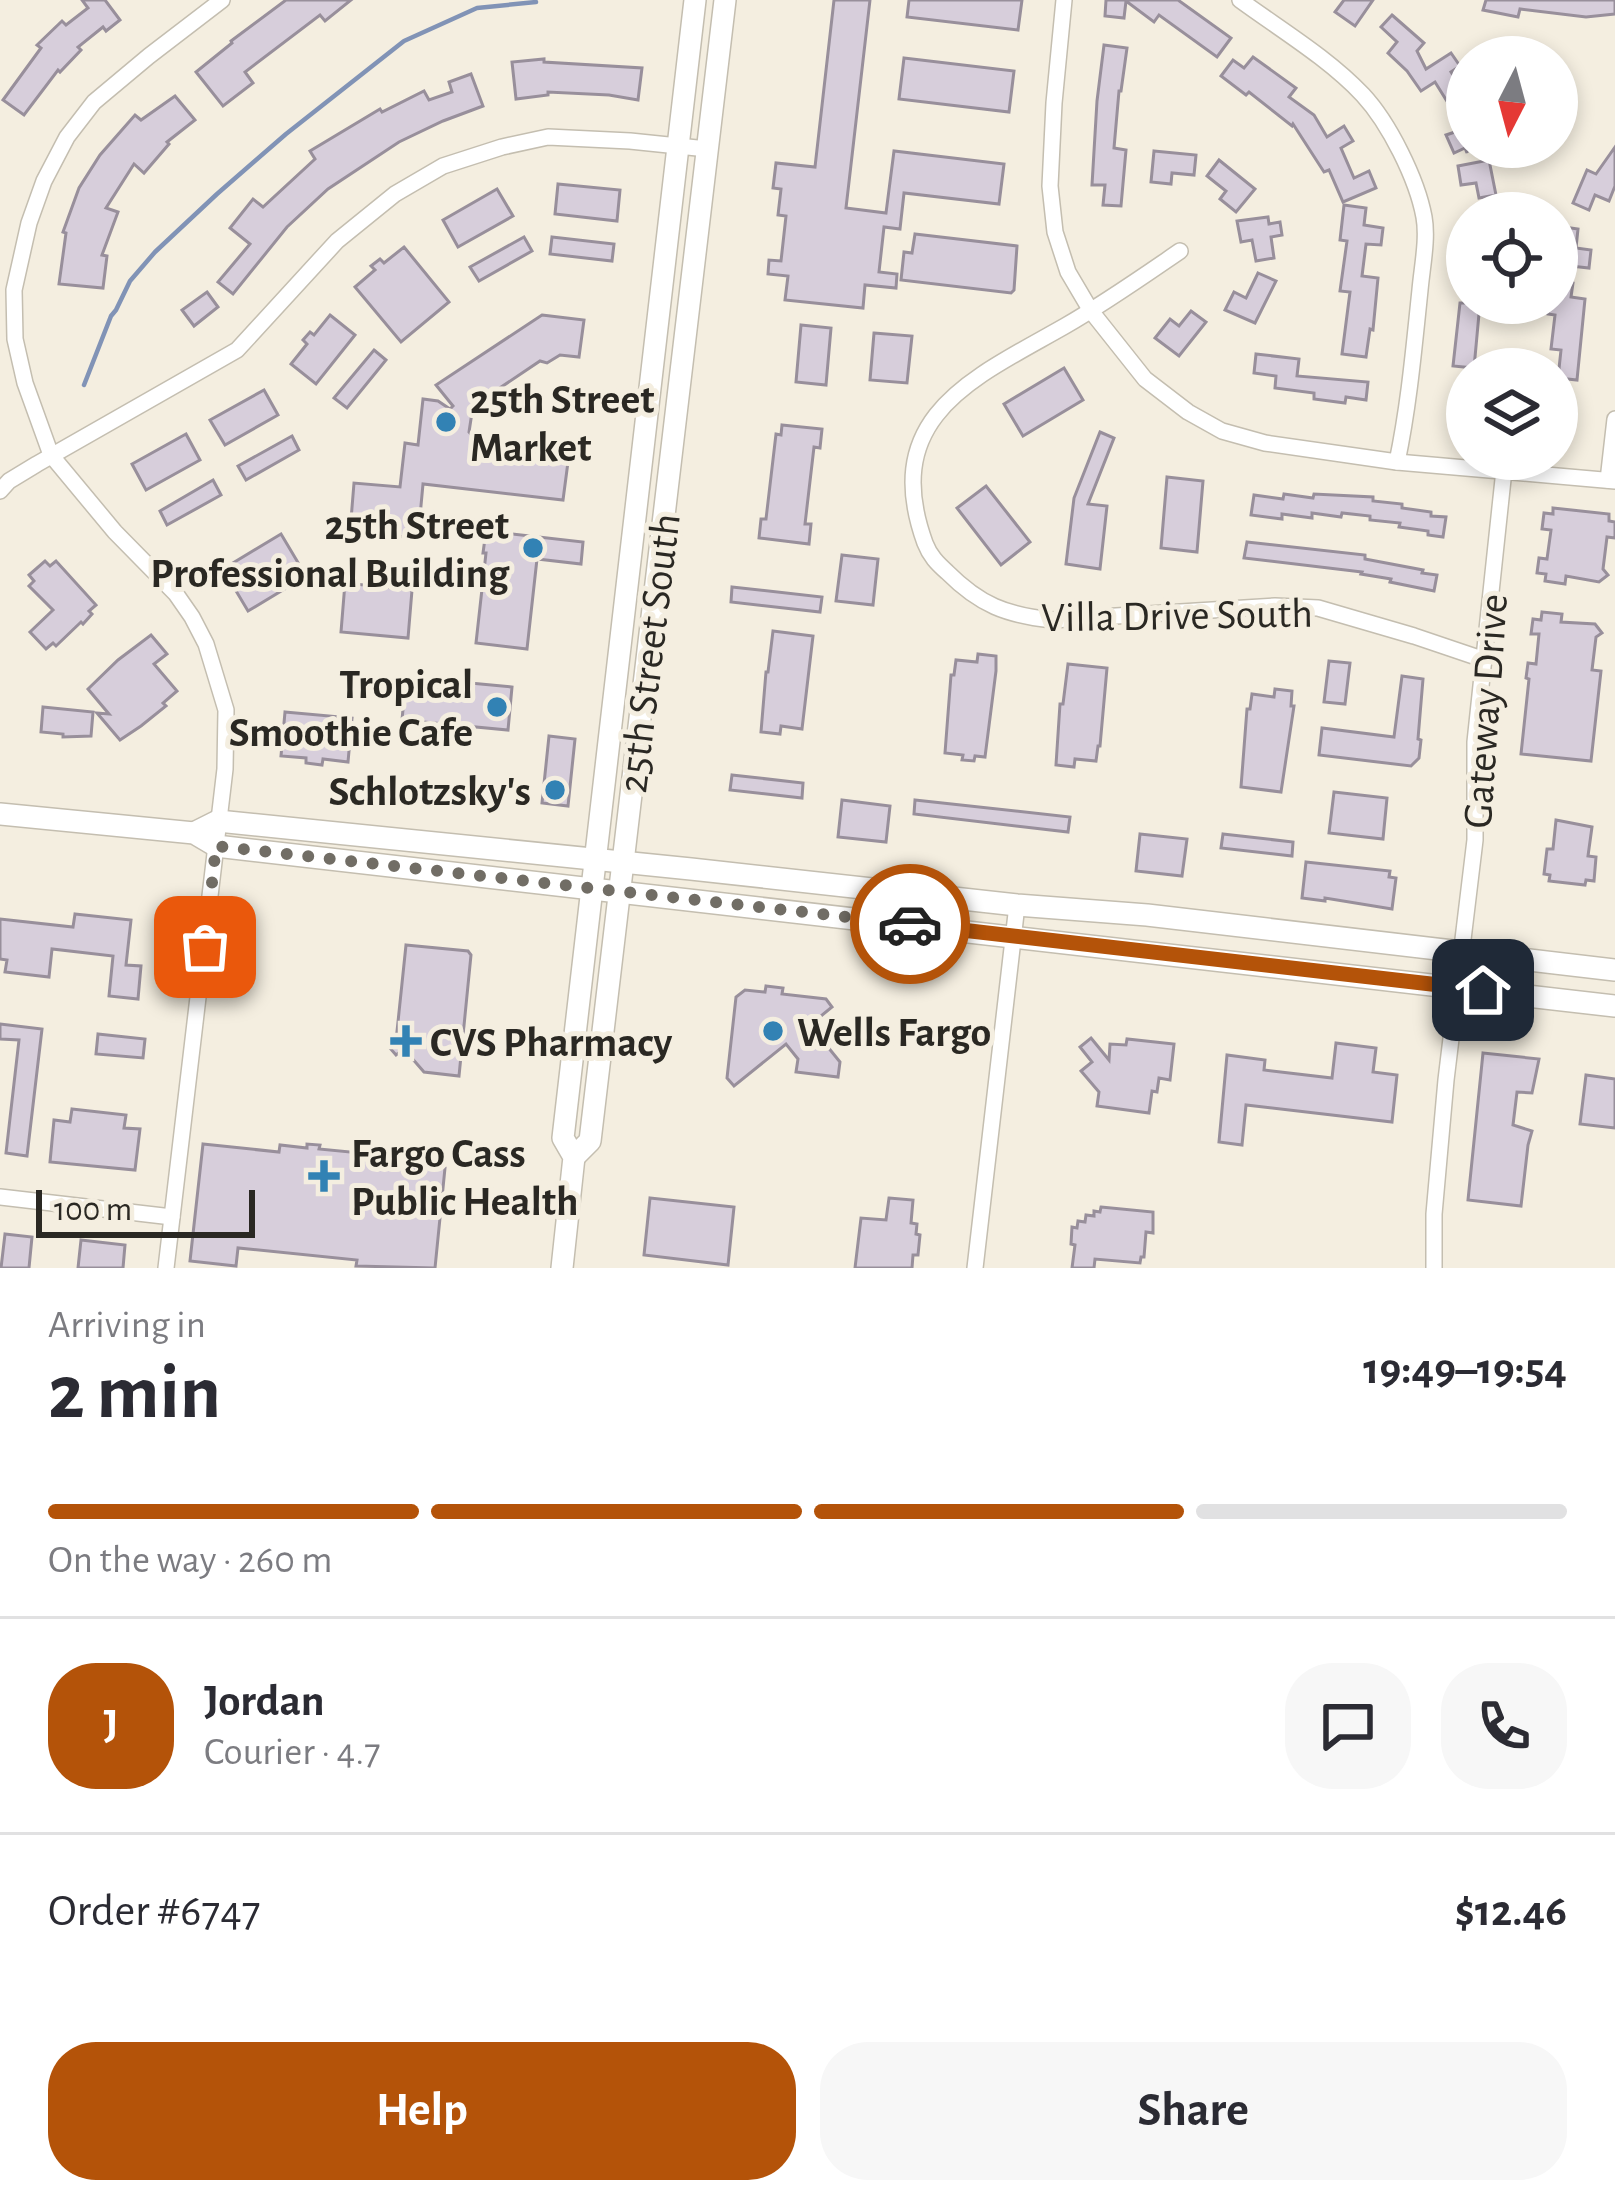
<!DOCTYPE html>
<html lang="en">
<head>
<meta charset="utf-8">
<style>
	:root { --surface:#fff; --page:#f7f7f7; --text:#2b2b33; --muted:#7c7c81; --line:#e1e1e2; --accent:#b45309 }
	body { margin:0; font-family:"Alegreya Sans",sans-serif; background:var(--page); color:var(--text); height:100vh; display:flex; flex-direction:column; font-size:45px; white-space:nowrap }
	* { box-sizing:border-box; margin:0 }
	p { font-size:39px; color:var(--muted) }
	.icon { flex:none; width:66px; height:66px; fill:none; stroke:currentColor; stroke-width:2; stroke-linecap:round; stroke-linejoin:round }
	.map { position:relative; height:1268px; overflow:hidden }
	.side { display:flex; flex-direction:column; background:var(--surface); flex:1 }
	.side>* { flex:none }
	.needle { width:78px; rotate:186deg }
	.tools { position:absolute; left:1446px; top:36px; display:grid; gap:24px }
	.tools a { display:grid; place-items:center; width:132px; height:132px; border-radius:50%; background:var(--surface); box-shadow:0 6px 18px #0003; font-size:60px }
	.scale { position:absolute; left:36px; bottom:30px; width:219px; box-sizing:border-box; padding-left:12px; border:6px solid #2a2823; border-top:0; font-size:33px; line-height:42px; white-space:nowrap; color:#2a2823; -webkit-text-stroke:9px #f4eee0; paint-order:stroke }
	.pin { position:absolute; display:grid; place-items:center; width:102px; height:102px; color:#fff; margin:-51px; border-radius:24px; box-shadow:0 6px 18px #0006 }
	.courier { position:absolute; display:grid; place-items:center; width:120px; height:120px; margin:-60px; border:9px solid #b45309; border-radius:50%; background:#fff; color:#222; box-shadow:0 3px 15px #0007 }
	.overview em { font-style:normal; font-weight:600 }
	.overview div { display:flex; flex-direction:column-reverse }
	.overview { display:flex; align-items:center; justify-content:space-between; height:204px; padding:0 48px }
	h1 { font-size:78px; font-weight:600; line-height:90px }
	.bar { display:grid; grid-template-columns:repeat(4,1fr); gap:18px 12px; align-content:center; height:144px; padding:0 48px }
	.bar i { height:15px; border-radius:9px; background:var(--line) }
	.bar .selected { background:var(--accent) }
	.bar p { grid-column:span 4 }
	.line { display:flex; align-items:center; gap:30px; padding:0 48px; border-top:3px solid var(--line) }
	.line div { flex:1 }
	.round { display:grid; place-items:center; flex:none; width:126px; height:126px; border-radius:48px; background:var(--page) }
	.button { display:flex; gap:24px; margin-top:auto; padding:24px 48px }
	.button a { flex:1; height:138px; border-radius:48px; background:var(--accent); color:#fff; font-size:48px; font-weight:600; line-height:138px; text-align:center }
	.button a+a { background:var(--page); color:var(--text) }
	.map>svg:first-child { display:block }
</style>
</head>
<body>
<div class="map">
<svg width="1615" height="1268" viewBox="0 0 1615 1268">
	<rect width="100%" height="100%" fill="#f4eee0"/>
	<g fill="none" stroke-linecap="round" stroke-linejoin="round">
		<path stroke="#8193b6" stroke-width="4.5" d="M84 385 111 316 116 310 130 281 155 252 217 194 286 134 404 41 477 8 536 2"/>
	</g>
	<g fill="#d7cedb" stroke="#988f9b" stroke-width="3">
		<path d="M82 0H105L120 20 106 31 103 27 78 47 81 50 60 72 58 70 24 115 3 100 41 48 37 45 62 21 66 25 88 8Z"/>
		<path d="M286 0H351L325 21 320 15 245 72 253 83 223 106 196 72 232 43 231 41Z"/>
		<path d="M834 0H870L846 208 886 213 894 151 1004 164 999 204 904 193 900 229 884 227 879 272 897 274 896 288 865 285 863 308 785 300 788 276 768 274 769 260 781 261 786 216 778 215 781 189 773 188 776 163 815 167Z"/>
		<path d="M909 0H1022L1018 30 907 17Z"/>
		<path d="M1106 0H1178L1231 38 1217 57 1159 15 1154 22 1126 1 1124 18 1105 16Z"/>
		<path d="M1344 0H1373L1355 26 1335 12Z"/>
		<path d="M1486 0H1615V14L1586 17 1520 9 1518 17 1483 10Z"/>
		<path d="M1392 15 1424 43 1417 51 1426 69 1451 53 1460 66 1451 72 1467 96V153L1465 148 1454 153 1446 135 1458 131 1450 112 1453 111 1435 82 1421 91 1407 71 1388 53 1397 42 1381 27Z"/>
		<path d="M1104 45 1127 48 1121 91H1119L1114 148 1126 150 1121 206 1103 205 1105 185H1092L1097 101Z"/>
		<path d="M1253 57 1296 88 1289 97 1314 115 1327 137 1344 126 1353 141 1341 148 1354 178 1369 171 1376 188 1343 202 1329 170 1324 172 1293 124 1292 126 1249 92 1246 95 1221 76 1233 60 1244 68Z"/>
		<path d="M904 58 1014 71 1009 112 899 99Z"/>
		<path d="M544 59V62L642 68 638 100 609 95 548 92V95L516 99 512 62Z"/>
		<path d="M471 74 483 106 443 121 399 142 328 189 287 227 233 294 218 282 250 244 230 228 253 199 263 207 315 159 310 151 380 109 382 112 424 91 429 100 452 92 449 82Z"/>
		<path d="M175 96 195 120 167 142 169 144 144 173 134 164 106 208 118 212 102 255 107 256 103 288 59 284 66 233 63 232 79 188 100 155 135 115 141 120Z"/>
		<path d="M1615 147V186L1609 201 1595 195 1589 210 1573 203 1587 170 1596 174Z"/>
		<path d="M1154 151 1196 155 1194 175 1172 173 1171 184 1151 182Z"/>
		<path d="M1219 160 1255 189 1236 212 1220 199 1226 191 1207 176Z"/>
		<path d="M1489 160 1496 195 1479 198 1476 183 1461 185 1458 166Z"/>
		<path d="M558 184 620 190 617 221 555 214Z"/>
		<path d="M497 189 513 216 458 247 443 220Z"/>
		<path d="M1344 205 1366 208 1364 225 1383 228 1381 245 1366 244 1362 276 1378 278 1373 330 1370 329 1366 357 1342 354 1350 292 1340 291 1347 241 1340 240Z"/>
		<path d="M1268 217 1269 224 1280 222 1282 235 1271 237 1274 258 1256 261 1252 240 1241 242 1237 221Z"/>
		<path d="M1557 226 1578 229 1576 248 1591 250 1589 268 1570 266V259L1557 258Z"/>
		<path d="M915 234 1017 246 1014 290 1011 293 901 280 904 252 912 253Z"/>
		<path d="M524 237 532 251 479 281 470 267Z"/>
		<path d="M552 237 614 244 612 261 550 254Z"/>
		<path d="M404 247 449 302 401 342 355 287 375 270 371 266 380 259 384 263Z"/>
		<path d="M1258 273 1276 281 1255 323 1225 310 1234 292 1246 298Z"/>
		<path d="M1557 281 1573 283 1571 297 1585 299 1577 380 1558 378 1561 350 1551 349 1555 315 1548 314 1550 303H1557Z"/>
		<path d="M207 292 218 307 194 326 182 310Z"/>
		<path d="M1460 303H1480L1474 368 1453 366Z"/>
		<path d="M1191 311 1206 322 1179 356 1155 338 1170 319 1179 326Z"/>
		<path d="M330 315 355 335 316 384 291 364 307 344 303 340 310 332 314 335Z"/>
		<path d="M542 315 584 320 579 357 560 355 547 363 540 361 473 406 469 432 487 453 525 457 531 452 537 453 541 459 568 462 563 500 423 484 418 538 350 532 354 483 400 487 405 443 418 445 423 399 438 401 450 409 453 406 436 385Z"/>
		<path d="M801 325 831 328 826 385 796 382Z"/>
		<path d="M874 333 912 336 907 383 870 380Z"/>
		<path d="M374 350 386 360 347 408 334 398Z"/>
		<path d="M1256 354 1299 359 1297 376 1368 382 1366 400 1346 397 1345 403 1314 399V393L1275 388 1276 376 1254 373Z"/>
		<path d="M1064 368 1083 400 1023 436 1004 404Z"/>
		<path d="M264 390 278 415 225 445 210 420Z"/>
		<path d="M782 425 822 429 820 448 814 447 805 524H811L809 544 759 538 761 519H766L776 434 781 435Z"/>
		<path d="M1100 432 1114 438 1088 504 1107 506 1100 569 1066 564 1074 498Z"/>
		<path d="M186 434 200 460 146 490 132 464Z"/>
		<path d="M292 436 299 450 246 480 238 466Z"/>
		<path d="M1167 477 1203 481 1197 552 1161 548Z"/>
		<path d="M213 480 221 495 167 525 160 511Z"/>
		<path d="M986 486 1030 542 1001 565 957 508Z"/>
		<path d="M1284 494 1313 498 1314 494 1373 497V501L1402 504V508L1431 512V516L1446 517 1443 537 1428 535V531L1399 527 1400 523 1370 520V516L1342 513 1341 517 1312 513V518L1282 514V519L1251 515 1254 495 1283 499Z"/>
		<path d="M1553 508 1609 514V521L1615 522V538L1607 537 1603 569 1608 575 1599 582 1566 576 1565 584 1545 581 1546 574 1537 573 1539 558 1547 559 1551 530 1542 529 1544 513 1553 514Z"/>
		<path d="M486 531 583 542 581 564 537 559 527 649 476 643 486 553H483Z"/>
		<path d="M281 534 306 576 248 611 223 569Z"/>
		<path d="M1247 542 1365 555V559L1423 570 1422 573 1437 575 1434 591 1390 582 1391 579 1361 574 1362 572 1244 558Z"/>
		<path d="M842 555 878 559 873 605 836 601Z"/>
		<path d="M45 561 50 566 56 561 96 605 89 611 92 614 83 624 81 622 56 646 53 643 46 649 30 632 53 610 29 586 34 581 29 575Z"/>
		<path d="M345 583 412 590 408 638 341 632Z"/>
		<path d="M732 587 822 597 820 612 731 602Z"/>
		<path d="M1542 612 1562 614 1561 622 1595 624 1602 633 1596 637 1592 670 1601 671 1591 761 1521 754 1529 679 1526 678 1528 663 1536 664 1539 634H1531L1533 619 1541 620Z"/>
		<path d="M773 631 813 636 802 729 781 726 780 734 761 732 766 672H768Z"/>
		<path d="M151 635 167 654 154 664 177 691 163 703 166 706 141 726 120 740 97 713 109 714 88 689 118 660Z"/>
		<path d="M978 654 996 656V671L985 757 975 756 974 761 962 760 963 755 945 753 951 675H954L956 660 977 662Z"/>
		<path d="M1329 661 1350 663 1345 704 1324 702Z"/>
		<path d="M1068 664 1107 668 1100 746H1098L1096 761 1075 759 1074 767 1056 765 1060 704H1063Z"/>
		<path d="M1402 676 1423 679 1418 739 1421 740 1419 758 1411 766 1319 755 1322 728 1394 737Z"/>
		<path d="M406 677 512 687 508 730 402 720Z"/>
		<path d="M1275 689 1292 691 1291 706H1294L1281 792 1241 787 1247 709H1250L1252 694 1274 697Z"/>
		<path d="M43 707 93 712 91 736 63 737V734L41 732Z"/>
		<path d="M285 712 352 718 348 762 323 759 322 765 306 763V758L281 756Z"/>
		<path d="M549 736 575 739 568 806 542 803Z"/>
		<path d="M732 775 803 783 802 798 730 790Z"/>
		<path d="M1334 792 1387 798 1383 839 1329 833Z"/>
		<path d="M842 800 890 806 886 842 838 837Z"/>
		<path d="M915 800 1070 817 1068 832 914 814Z"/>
		<path d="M1556 820 1592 827 1588 856 1596 857 1594 881 1586 880 1585 885 1549 881 1550 875 1544 874 1547 849H1553Z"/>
		<path d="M1140 834 1187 839 1182 876 1136 871Z"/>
		<path d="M1223 834 1293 842 1292 856 1221 848Z"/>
		<path d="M1306 862 1390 871 1389 877 1396 878 1392 909 1325 898V901L1302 898Z"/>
		<path d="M75 914 131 920 126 965 141 966 138 999 109 996 113 956 52 949 49 977 5 972 7 960 0 959V919L73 927Z"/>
		<path d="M406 945 468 951 471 955 459 1076 424 1072 404 1049 396 1055 389 1047 396 1041Z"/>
		<path d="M766 986 783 988 782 994 826 999 832 1007 810 1025 840 1062 838 1077 796 1072 798 1059 786 1044 734 1086 727 1078 736 997 745 990 765 992Z"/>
		<path d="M0 1024 42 1029 27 1156 6 1153 19 1040 0 1039Z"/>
		<path d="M98 1034 145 1039 143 1058 96 1054Z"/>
		<path d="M1091 1038 1109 1060 1110 1044 1126 1045 1127 1039 1174 1044 1170 1080 1159 1078 1157 1092 1152 1091 1149 1113 1097 1106 1099 1092 1081 1071 1092 1062 1080 1047Z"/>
		<path d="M1336 1043 1376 1048 1373 1072 1397 1075 1392 1122 1246 1105 1242 1145 1219 1142 1227 1055 1265 1060 1264 1070 1332 1078Z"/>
		<path d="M1483 1053 1539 1059 1532 1093 1517 1092 1513 1125 1532 1131 1528 1145 1521 1206 1468 1200Z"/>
		<path d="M1586 1075 1615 1079V1128L1580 1124Z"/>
		<path d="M72 1109 126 1115 124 1128 140 1129 135 1170 50 1162 54 1120 70 1122Z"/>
		<path d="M203 1144 279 1152 280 1145 307 1148V1144L320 1145 319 1149 371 1154 370 1161 422 1166 423 1157 440 1158V1167L445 1168 435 1268 356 1266 357 1260 238 1248 236 1266 190 1261Z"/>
		<path d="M650 1198 734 1207 728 1265 644 1255Z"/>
		<path d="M889 1198 913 1200 911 1223 917 1224 916 1234 920 1235 918 1255H913L912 1268H855L861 1218 886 1220Z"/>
		<path d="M1101 1207 1153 1212V1233L1146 1232 1144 1257H1141L1140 1263 1095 1259 1094 1268H1072L1075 1245 1071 1244 1072 1227 1077 1228 1078 1221 1085 1222 1086 1215 1094 1216V1211L1100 1212Z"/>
		<path d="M5 1234 32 1237 29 1268H1Z"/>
		<path d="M81 1240 125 1245 123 1268H78Z"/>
	</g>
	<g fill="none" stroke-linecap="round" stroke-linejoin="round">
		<defs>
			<g id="minor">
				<path d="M1064 0 1054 103 1050 186 1055 232 1068 272 1091 311 1145 379 1188 412 1222 431 1265 443 1397 462 1615 481"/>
				<path d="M1240 0C1281 30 1328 58 1363 95 1389 123 1417 179 1424 217 1428 239 1422 267 1420 290 1414 347 1409 405 1397 462"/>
				<path d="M1180 251C1142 277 1105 303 1065 326 974 378 879 416 925 543 930 556 937 563 947 572 980 605 1006 615 1052 620L1275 606 1318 608 1414 636 1485 660"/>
				<path d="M1608 480 1615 419"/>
				<path d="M0 491 9 481 37 464 237 350 337 241 395 194 443 166 502 147 548 137 630 141 707 149"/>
				<path d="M0 1197 172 1217"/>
				<path d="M166 1268 225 769 226 710 206 644 192 617 176 594 115 532 51 455 25 383 15 339 14 290 29 223 44 181 67 137 94 102 149 56 222 0"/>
				<path d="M975 1268 1017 905"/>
				<path d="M1434 1268V1214L1446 1080 1475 840V742L1504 470"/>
			</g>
			<g id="secondary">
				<path d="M0 814 194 833 216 846 1615 1006"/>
				<path d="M194 833 218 821 691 869 1017 905 1147 915 1615 970"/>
				<path d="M574 1157 590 1141 725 0"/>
				<path d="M562 1268 574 1157 563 1138 695 0"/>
			</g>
		</defs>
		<use href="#minor" stroke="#c4beb0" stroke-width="18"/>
		<use href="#secondary" stroke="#c4beb0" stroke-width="24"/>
		<use href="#minor" stroke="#fff" stroke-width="15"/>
		<use href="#secondary" stroke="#fff" stroke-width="21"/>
	</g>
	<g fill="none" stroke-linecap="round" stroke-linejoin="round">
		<path stroke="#716d65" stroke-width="12" stroke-dasharray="0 21.6" d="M205 947 216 846 910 924"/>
		<path stroke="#b45309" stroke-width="15" d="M910 924 1483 990"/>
	</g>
	<g fill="#3282b4" stroke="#f4eee0" stroke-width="4.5">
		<circle cx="446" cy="422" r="12"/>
		<circle cx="533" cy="548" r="12"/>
		<circle cx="497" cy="707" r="12"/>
		<circle cx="555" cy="790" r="12"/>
		<circle cx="773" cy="1031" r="12"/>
		<path d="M400 1023h12v12h12v12h-12v12h-12v-12h-12v-12h12z"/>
		<path d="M318 1158h12v12h12v12h-12v12h-12v-12h-12v-12h12z"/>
	</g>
	<g text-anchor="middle" stroke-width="10" stroke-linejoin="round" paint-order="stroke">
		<g font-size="42" font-weight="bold" fill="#2a2823" stroke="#f4eee0" text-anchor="start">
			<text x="470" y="413">25th Street<tspan x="470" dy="48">Market</tspan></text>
			<text x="509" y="539" text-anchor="end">25th Street<tspan x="509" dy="48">Professional Building</tspan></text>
			<text x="473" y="698" text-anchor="end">Tropical<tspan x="473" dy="48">Smoothie Cafe</tspan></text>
			<text x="531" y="805" text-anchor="end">Schlotzsky's</text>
			<text x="797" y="1046">Wells Fargo</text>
			<text x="430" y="1056">CVS Pharmacy</text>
			<text x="351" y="1167">Fargo Cass<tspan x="351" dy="48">Public Health</tspan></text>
		</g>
		<g font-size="42" fill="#2a2823" stroke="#f4eee0">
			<text transform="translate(1177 614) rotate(-1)" y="15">Villa Drive South</text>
			<text transform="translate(648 653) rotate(-83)" y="15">25th Street South</text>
			<text transform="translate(1484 711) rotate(-86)" y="15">Gateway Drive</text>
		</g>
	</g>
</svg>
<div class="tools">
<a><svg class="needle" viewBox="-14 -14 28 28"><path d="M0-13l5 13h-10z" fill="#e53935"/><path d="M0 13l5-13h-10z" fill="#7c7c81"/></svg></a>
<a><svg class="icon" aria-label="locate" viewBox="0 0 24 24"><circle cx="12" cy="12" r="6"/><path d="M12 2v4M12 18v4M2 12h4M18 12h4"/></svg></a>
<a><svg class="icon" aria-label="layers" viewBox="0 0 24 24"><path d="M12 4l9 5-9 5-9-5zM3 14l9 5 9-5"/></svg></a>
</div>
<div class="scale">100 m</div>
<div class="pin" style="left:205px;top:947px;background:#ea580c"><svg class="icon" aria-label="bag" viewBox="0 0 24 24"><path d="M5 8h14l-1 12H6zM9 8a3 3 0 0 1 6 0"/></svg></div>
<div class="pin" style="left:1483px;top:990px;background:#1f2937"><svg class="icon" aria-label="home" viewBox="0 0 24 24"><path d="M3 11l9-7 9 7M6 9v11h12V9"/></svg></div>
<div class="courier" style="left:910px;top:924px"><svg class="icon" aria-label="car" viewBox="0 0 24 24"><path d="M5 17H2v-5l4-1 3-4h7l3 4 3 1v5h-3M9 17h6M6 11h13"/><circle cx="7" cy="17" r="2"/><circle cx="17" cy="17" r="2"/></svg></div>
</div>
<section class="side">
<div class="overview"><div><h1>2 min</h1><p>Arriving in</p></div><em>19:49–19:54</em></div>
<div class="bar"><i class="selected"></i><i class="selected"></i><i class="selected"></i><i></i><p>On the way · 260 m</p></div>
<div class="line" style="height:216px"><b class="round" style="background:var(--accent);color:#fff">J</b><div><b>Jordan</b><p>Courier · 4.7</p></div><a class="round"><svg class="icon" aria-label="chat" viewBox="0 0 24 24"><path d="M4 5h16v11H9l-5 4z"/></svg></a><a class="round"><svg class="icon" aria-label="phone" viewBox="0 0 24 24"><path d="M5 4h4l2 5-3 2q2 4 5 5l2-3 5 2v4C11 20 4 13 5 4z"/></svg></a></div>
<div class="line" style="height:156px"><div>Order #6747</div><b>$12.46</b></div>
<div class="button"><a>Help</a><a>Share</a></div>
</section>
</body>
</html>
